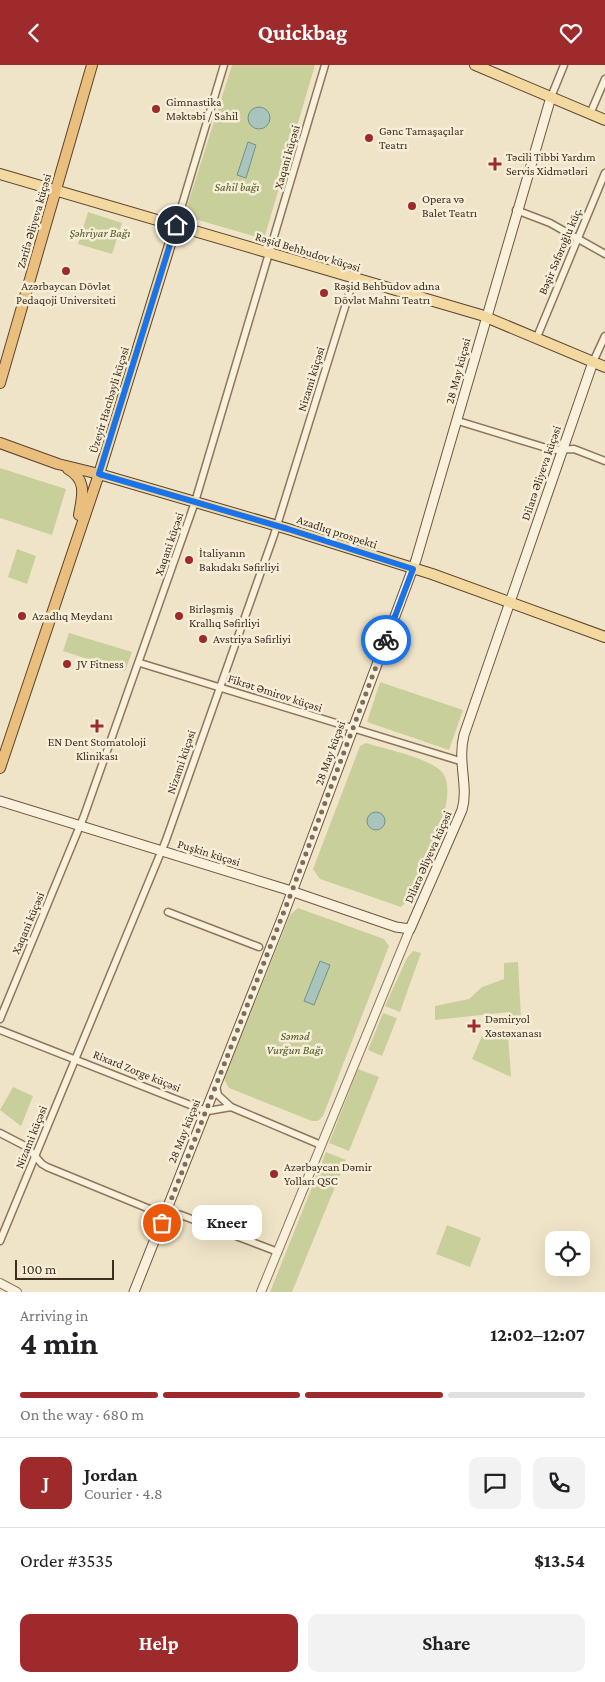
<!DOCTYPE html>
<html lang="en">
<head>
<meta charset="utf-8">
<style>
	:root { --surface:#fff; --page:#f2f2f2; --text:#202124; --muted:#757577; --line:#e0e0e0; --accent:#9e2a2b }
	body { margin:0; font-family:"Crimson Pro",serif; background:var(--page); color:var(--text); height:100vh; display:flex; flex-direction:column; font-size:19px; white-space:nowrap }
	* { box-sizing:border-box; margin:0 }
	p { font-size:16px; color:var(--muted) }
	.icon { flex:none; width:28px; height:28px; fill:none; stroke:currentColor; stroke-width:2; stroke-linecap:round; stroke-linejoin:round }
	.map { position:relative; height:1227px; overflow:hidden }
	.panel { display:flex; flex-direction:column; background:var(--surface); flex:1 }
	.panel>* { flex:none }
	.fabs { position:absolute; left:545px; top:1166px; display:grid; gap:10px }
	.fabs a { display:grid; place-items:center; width:45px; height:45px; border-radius:10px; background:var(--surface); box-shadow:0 5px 20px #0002; font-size:25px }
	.scale { position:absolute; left:15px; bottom:12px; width:99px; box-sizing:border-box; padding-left:5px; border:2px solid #3d2e20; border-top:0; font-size:14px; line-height:18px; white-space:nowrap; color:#3d2e20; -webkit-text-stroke:4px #f7eed8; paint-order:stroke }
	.pin { position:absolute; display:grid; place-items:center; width:42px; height:42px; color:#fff; margin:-21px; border:2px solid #fff; border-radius:50%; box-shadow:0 1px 5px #0007 }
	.courier { position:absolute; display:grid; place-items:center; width:50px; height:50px; margin:-25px; border:4px solid #1a73e8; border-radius:50%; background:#fff; color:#222; box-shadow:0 1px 6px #0007 }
	.bubble { position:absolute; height:35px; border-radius:10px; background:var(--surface); box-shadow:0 5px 20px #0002; font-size:16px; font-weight:700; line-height:35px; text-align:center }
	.head em { font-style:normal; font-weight:700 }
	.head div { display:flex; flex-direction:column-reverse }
	.head { display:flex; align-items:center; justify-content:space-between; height:85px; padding:0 20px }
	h1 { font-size:32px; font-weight:700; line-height:38px }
	.bar { display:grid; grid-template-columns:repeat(4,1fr); gap:8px 5px; align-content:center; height:60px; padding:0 20px }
	.bar i { height:6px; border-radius:4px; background:var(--line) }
	.bar .selected { background:var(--accent) }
	.bar p { grid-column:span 4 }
	.line { display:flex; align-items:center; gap:12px; padding:0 20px; border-top:1px solid var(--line) }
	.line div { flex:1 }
	.round { display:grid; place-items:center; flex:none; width:52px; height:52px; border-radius:10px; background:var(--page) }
	.button { display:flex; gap:10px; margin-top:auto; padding:10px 20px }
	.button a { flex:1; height:58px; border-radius:10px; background:var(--accent); color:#fff; font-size:20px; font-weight:700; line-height:58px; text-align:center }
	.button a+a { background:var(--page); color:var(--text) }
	header { display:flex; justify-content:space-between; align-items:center; height:65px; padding:0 20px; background:var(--accent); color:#fff; font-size:22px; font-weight:700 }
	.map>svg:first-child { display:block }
</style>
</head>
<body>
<header><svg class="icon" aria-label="back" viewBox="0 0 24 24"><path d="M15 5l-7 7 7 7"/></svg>Quickbag<svg class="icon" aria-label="heart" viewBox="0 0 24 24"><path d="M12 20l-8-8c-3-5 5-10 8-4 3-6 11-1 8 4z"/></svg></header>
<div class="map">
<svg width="605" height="1227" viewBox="0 0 605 1227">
	<rect width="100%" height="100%" fill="#f0e4c8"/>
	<g fill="#c9cf9b">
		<path d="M232 0H315L264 174 184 151Z"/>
		<path d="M88 147 122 158 112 189 78 179Z"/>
		<path d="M0 403 66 424 52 470 0 453Z"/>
		<path d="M17 484 36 491 27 519 8 512Z"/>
		<path d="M69 568 132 587 125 606 63 586Z"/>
		<path d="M380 617 463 645 449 685 367 657Z"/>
		<path d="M366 678C385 684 426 692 441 706 464 728 419 811 408 835L401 842 320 814 313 804 360 681Z"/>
		<path d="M298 843 384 874 389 881 323 1051 318 1056H312L229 1023 224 1014 290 850Z"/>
		<path d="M413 886 421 888 400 947 385 941 407 893Z"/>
		<path d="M518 897 521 953 511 955 509 947 435 955V941L469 934 482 922 504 914V898Z"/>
		<path d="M383 948 397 953 382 991 368 985Z"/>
		<path d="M508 969 511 1012 472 994 482 971Z"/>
		<path d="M358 1004 379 1012 349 1086 329 1078Z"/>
		<path d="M13 1022 33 1031 21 1061 0 1045Z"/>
		<path d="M326 1087 346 1095 292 1227H270Z"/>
		<path d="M447 1160 481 1173 470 1202 436 1189Z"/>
	</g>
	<g fill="#a9c4bc" stroke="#6f938a">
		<circle cx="259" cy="53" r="11"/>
		<path d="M248 77 256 80 246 113 237 110Z"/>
		<circle cx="376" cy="756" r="9"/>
		<path d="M320 896 330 900 314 940 304 936Z"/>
	</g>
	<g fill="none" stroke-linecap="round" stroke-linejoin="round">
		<defs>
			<g id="minor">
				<path d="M551 32 564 0"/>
				<path d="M590 49 605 14"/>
				<path d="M516 145 550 158 605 189"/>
				<path d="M176 160 224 0"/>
				<path d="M537 272 605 108"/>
				<path d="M593 297 605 271"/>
				<path d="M458 356 553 385 574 384 605 396"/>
				<path d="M140 598 460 696"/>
				<path d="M168 847 259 882"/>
				<path d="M0 954 84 751 195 437 325 0"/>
				<path d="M0 965 198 1043 208 1046 231 1042 321 1080"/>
				<path d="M216 1021 218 1030 231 1042"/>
				<path d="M0 1068 27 1082 42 1099 47 1102 152 1145 181 1150 278 1187"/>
				<path d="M0 1176 166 775 274 470 354 213"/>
			</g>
			<g id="tertiary">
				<path d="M0 1218 17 1227"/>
				<path d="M261 1227 410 864"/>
			</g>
			<g id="secondary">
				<path d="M0 736 285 824 396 862 410 864 462 745C469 722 457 697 464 670L593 297"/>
				<path d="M134 1227 283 851 416 495 551 32"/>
			</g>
			<g id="primary">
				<path d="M475 0 605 55"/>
				<path d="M0 109 481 250 605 302"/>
				<path d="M176 160 99 409 288 464 432 509 605 572"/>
			</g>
			<g id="trunk">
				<path d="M0 318 92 0"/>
				<path d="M0 378 58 399 99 409 0 703"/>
				<path d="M68 404C88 415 82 432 79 450"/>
			</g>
		</defs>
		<use href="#minor" stroke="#8d765c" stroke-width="9"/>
		<use href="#tertiary" stroke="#8d765c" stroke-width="10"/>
		<use href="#secondary" stroke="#6f573f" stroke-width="11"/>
		<use href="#primary" stroke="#5b4430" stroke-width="12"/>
		<use href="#trunk" stroke="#5b4430" stroke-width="12"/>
		<use href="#minor" stroke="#faf1dc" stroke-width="6"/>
		<use href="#tertiary" stroke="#faf1dc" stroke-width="8"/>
		<use href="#secondary" stroke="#faf1dc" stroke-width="9"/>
		<use href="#primary" stroke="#f3d9a0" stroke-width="10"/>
		<use href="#trunk" stroke="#eabe7c" stroke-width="10"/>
	</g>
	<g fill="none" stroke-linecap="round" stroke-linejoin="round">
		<path stroke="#7c6e5b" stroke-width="5" stroke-dasharray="0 9" d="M162 1158 292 826 386 575"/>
		<path stroke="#1a73e8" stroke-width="6" d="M176 160 99 409 288 464 413 504 386 575"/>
	</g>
	<g fill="#9e2a2b" stroke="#f7eed8" stroke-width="2">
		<circle cx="156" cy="44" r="5"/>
		<circle cx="369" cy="73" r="5"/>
		<path d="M492.5 91.5h5v5h5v5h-5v5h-5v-5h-5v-5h5z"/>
		<circle cx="412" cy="141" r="5"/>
		<circle cx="66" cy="206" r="5"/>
		<circle cx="324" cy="228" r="5"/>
		<circle cx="189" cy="495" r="5"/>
		<circle cx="22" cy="551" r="5"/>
		<circle cx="179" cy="551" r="5"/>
		<circle cx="203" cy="574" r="5"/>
		<circle cx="67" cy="599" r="5"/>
		<path d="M94.5 653.5h5v5h5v5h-5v5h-5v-5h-5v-5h5z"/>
		<path d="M471.5 953.5h5v5h5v5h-5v5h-5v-5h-5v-5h5z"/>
		<circle cx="274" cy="1109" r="5"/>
	</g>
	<g text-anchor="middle" stroke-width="5" stroke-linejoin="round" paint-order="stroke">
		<g font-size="12" fill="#3d2e20" stroke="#f7eed8" text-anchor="start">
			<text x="166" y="41">Gimnastika<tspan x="166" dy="14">Məktəbi / Sahil</tspan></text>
			<text x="379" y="70">Gənc Tamaşaçılar<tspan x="379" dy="14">Teatrı</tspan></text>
			<text x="506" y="96">Təcili Tibbi Yardım<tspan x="506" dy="14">Servis Xidmətləri</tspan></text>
			<text x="422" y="138">Opera və<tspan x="422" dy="14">Balet Teatrı</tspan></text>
			<text x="66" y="225" text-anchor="middle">Azərbaycan Dövlət<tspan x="66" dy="14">Pedaqoji Universiteti</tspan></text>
			<text x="334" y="225">Rəşid Behbudov adına<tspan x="334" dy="14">Dövlət Mahnı Teatrı</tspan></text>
			<text x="199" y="492">İtaliyanın<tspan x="199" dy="14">Bakıdakı Səfirliyi</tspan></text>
			<text x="189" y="548">Birləşmiş<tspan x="189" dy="14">Krallıq Səfirliyi</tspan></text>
			<text x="32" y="555">Azadlıq Meydanı</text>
			<text x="213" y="578">Avstriya Səfirliyi</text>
			<text x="77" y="603">JV Fitness</text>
			<text x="97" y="681" text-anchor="middle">EN Dent Stomatoloji<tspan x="97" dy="14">Klinikası</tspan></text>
			<text x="485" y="958">Dəmiryol<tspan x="485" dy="14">Xəstəxanası</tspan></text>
			<text x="284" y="1106">Azərbaycan Dəmir<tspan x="284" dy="14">Yolları QSC</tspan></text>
		</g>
		<g font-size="12" fill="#3d2e20" stroke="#f7eed8">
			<text transform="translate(287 92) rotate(-74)" y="4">Xaqani küçəsi</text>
			<text transform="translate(34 156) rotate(-74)" y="4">Zərifə Əliyeva küçəsi</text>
			<text transform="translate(560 186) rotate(-67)" y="4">Bəşir Səfəroğlu küç.</text>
			<text transform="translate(308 187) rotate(17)" y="4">Rəşid Behbudov küçəsi</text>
			<text transform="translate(458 306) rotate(-75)" y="4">28 May küçəsi</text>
			<text transform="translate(311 314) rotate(-73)" y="4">Nizami küçəsi</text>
			<text transform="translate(109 335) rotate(-73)" y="4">Üzeyir Hacıbəyli küçəsi</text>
			<text transform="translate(541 408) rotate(-71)" y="4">Dilarə Əliyeva küçəsi</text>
			<text transform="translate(337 467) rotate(18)" y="4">Azadlıq prospekti</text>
			<text transform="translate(169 479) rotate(-71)" y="4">Xaqani küçəsi</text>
			<text transform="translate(275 628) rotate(18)" y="4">Fikrət Əmirov küçəsi</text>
			<text transform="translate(330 688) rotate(-70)" y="4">28 May küçəsi</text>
			<text transform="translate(181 697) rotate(-71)" y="4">Nizami küçəsi</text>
			<text transform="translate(209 788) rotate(17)" y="4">Puşkin küçəsi</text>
			<text transform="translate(428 792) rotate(-66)" y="4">Dilarə Əliyeva küçəsi</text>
			<text transform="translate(28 858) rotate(-67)" y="4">Xaqani küçəsi</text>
			<text transform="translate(137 1006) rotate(22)" y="4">Rixard Zorge küçəsi</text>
			<text transform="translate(184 1066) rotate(-68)" y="4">28 May küçəsi</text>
			<text transform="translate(31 1072) rotate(-68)" y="4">Nizami küçəsi</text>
		</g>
		<g font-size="12" font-style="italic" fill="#4d5a26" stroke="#f7eed8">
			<text x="237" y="126">Sahil bağı</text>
			<text x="100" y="172">Şəhriyar Bağı</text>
			<text x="295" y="975">Səməd<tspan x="295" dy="14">Vurğun Bağı</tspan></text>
		</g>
	</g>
</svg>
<div class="fabs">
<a><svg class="icon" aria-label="locate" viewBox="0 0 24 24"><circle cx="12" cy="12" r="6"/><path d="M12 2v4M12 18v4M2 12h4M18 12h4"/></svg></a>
</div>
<div class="scale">100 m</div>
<div class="pin" style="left:162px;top:1158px;background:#ea580c"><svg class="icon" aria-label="bag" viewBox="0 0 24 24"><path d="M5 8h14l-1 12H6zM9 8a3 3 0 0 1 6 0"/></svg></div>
<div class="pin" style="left:176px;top:160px;background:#1f2937"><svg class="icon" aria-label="home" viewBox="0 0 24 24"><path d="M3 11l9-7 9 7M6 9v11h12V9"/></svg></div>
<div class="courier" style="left:386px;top:575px"><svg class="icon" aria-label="bike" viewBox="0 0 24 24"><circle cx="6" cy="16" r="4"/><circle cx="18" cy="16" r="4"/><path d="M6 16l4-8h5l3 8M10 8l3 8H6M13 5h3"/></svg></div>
<div class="bubble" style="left:192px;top:1140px;width:70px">Kneer</div>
</div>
<section class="panel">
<div class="head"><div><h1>4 min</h1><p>Arriving in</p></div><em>12:02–12:07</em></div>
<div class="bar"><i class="selected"></i><i class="selected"></i><i class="selected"></i><i></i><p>On the way · 680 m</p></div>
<div class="line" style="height:90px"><b class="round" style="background:var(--accent);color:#fff">J</b><div><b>Jordan</b><p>Courier · 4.8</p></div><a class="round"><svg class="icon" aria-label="chat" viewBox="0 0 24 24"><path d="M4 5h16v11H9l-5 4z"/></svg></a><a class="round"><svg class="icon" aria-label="phone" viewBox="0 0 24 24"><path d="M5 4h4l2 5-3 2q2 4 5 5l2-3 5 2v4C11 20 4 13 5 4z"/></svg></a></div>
<div class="line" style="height:65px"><div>Order #3535</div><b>$13.54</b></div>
<div class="button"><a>Help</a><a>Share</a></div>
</section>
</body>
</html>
